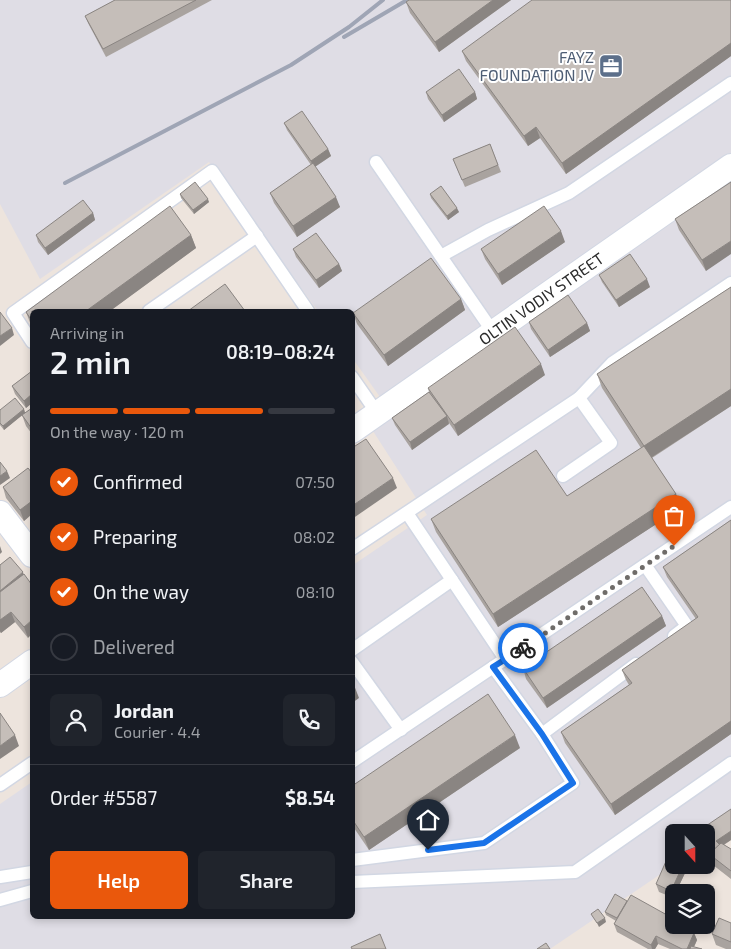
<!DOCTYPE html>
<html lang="en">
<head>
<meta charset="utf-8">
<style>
	:root { --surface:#171b24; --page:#20242c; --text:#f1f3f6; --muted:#9ea1a6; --line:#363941; --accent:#ea580c }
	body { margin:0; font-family:"Exo 2",sans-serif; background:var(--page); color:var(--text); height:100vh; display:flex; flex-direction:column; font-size:19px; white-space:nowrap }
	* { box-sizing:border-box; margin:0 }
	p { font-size:16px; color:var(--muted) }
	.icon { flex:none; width:28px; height:28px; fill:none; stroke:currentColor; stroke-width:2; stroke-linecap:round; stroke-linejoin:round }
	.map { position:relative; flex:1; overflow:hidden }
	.details { position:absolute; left:30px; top:309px; width:325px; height:610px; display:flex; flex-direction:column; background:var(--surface); border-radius:8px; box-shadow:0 2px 8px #0003 }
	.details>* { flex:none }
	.needle { width:32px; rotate:159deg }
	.buttons { position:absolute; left:665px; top:824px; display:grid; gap:10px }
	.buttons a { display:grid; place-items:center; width:50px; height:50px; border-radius:8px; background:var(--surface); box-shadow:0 2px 8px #0003; font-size:25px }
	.pin { position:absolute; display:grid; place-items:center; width:42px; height:42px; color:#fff; margin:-51px -21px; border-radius:50% 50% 50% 0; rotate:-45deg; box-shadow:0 0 5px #0007 }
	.pin .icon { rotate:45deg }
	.courier { position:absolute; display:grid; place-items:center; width:50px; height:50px; margin:-25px; border:4px solid #1a73e8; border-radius:50%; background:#fff; color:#222; box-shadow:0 1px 6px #0007 }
	.headline em { font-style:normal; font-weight:600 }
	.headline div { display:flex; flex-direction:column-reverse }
	.headline { display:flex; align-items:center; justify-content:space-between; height:85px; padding:0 20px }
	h1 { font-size:32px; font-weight:600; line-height:38px }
	.bar { display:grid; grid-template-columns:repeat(4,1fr); gap:8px 5px; align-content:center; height:60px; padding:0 20px }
	.bar i { height:6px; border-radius:4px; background:var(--line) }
	.bar .on { background:var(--accent) }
	.bar p { grid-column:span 4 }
	.line { display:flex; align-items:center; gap:12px; padding:0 20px; border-top:1px solid var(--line) }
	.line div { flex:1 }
	.round { display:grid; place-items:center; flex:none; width:52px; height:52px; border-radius:8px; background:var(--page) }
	ol { padding:0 20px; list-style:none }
	li { display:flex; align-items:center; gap:15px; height:55px }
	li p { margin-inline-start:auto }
	li .icon { padding:5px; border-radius:50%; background:var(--accent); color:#fff; stroke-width:4 }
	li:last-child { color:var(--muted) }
	li i { width:28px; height:28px; border:2px solid var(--line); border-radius:50% }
	.cta { display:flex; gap:10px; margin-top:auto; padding:10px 20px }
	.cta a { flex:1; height:58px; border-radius:8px; background:var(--accent); color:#fff; font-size:20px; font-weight:600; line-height:58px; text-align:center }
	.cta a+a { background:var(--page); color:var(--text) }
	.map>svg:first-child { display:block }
</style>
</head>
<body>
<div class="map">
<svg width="731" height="949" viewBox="0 0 731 949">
	<rect width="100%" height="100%" fill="#ede4dd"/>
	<path fill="#dfdde5" d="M0 0H731V826L706 832H674V865L550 949H0V804L32 782V916H352L353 565 427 515 362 414 380 397 353 359 352 311H318L209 162 40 279 0 204Z"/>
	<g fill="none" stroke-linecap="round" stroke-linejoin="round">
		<defs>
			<g id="lane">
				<path d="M376 162 493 332"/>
				<path d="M441 256 488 230 569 193 731 83"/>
				<path d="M149 311 257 236"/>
				<path d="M32 342 13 313 212 171 308 311"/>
				<path d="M352 377 377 413"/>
				<path d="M563 476 611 443 579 398"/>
				<path d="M407 513 505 659"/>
				<path d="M352 549 579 398 612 363 731 283"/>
				<path d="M645 565 687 626 674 636"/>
				<path d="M352 650 452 580"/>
				<path d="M352 662 401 730"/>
				<path d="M493 667 542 734 636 664"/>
				<path d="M352 762 731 507"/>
				<path d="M0 785 32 763"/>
				<path d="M352 860 484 843 573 783 542 734"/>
				<path d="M0 877 32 872"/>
				<path d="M352 882 575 872 731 763"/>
				<path d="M0 900 32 891"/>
			</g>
			<g id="street">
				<path id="s1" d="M352 431 731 166"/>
				<path d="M0 513 32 555"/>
				<path d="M0 685 32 662"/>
			</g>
		</defs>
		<use href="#lane" stroke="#d2d7e3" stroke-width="15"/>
		<use href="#street" stroke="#d2d7e3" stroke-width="26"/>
		<use href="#lane" stroke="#fff" stroke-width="12"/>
		<use href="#street" stroke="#fff" stroke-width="24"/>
		<g stroke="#9fa5b5" stroke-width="4">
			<path d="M344 37 407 0"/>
			<path d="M65 183 291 65 349 27 383 0"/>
		</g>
	</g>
	<g fill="#a9a39f">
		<path d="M115 0H212L106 57 88 23 85 16Z"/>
		<path d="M511 0 439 52 410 13 406 2Z"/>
		<path d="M731 0V56L566 174 540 138 528 146 466 61 462 51Z"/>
		<path d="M426 92H475L477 99 444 122 428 99Z"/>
		<path d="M284 123 328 149 331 156 315 167 340 207 297 237 274 203 270 193 311 165 287 130Z"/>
		<path d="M490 144 501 172 465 187 453 159Z"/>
		<path d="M731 182 706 271 679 230 675 219Z"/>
		<path d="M180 194 209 202 194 214 181 198Z"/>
		<path d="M430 194 459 212 448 220 431 198Z"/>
		<path d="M93 213 95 220 48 255 38 242 36 235Z"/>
		<path d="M191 235 196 248 110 311H32V327L31 325 26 312Z"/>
		<path d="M565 242 502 285 485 259 481 249Z"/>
		<path d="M293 249 339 264 342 271 319 288 296 257Z"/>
		<path d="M599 275 650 287 619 307 602 282Z"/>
		<path d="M731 287V406L652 458 676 494 681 508 498 627 436 532 431 519 567 496 641 448 602 388 597 374Z"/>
		<path d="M461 299 465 310 388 366 357 324 353 313Z"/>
		<path d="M529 322 587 323 590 331 550 357 531 329Z"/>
		<path d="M32 371V403L26 408 15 394 12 386Z"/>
		<path d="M545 375 458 436 449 423 412 450 395 425 392 418 429 392 428 388Z"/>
		<path d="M32 408V434L26 426 22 415 4 430 0 425V410L24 409 25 413Z"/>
		<path d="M32 473V514L24 521 6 498 3 487Z"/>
		<path d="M731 520V734L615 815 565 743 561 732 629 685 626 680 622 670 696 619 667 577 663 567Z"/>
		<path d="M10 557 28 638 15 622 1 633 0 632V565Z"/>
		<path d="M662 616 666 626 547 708 526 679 523 668Z"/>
		<path d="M520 748 369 850 352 825V786Z"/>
		<path d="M731 809V840L724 845 731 849V879L713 865 706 858V832Z"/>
		<path d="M674 865H688L684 869 685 873 676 892H674V898L659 892 656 884Z"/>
		<path d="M627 901 667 915 669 920 694 933 697 940 694 947 702 949H670L658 944 655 949H648L617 932 614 924 616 921 606 915 605 912Z"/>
		<path d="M731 923V949H726L716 945 712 934Z"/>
	</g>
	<g fill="#8a8582">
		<path d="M493 0H511L439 52 435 42Z"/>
		<path d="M731 43V56L566 174 562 163Z"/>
		<path d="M475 92 477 99 444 122 442 115Z"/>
		<path d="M536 127 540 138 528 146 524 136Z"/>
		<path d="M328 149 331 156 313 168 311 161Z"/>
		<path d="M336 197 340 207 297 237 293 226Z"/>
		<path d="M208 199 209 202 194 214 193 210Z"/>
		<path d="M457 208 459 212 448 220 447 216Z"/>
		<path d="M93 213 95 220 48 255 45 248Z"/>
		<path d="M561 231 565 242 502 285 498 274Z"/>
		<path d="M191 235 196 248 110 311H86Z"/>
		<path d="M731 241V254L706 271 702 260Z"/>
		<path d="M339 264 342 271 319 288 316 280Z"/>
		<path d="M647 279 650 287 619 307 616 300Z"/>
		<path d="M461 299 465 310 388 366 384 355Z"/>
		<path d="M587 323 590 331 550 357 548 350Z"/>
		<path d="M12 328 14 335 0 346V336Z"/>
		<path d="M541 364 545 375 458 436 454 425Z"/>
		<path d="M731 389V406L649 459 644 446Z"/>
		<path d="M32 394V403L26 408 24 401Z"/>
		<path d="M24 409 25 413 4 430 3 426Z"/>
		<path d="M447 416 449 424 412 450 410 442Z"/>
		<path d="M7 471 10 478 0 485V476Z"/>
		<path d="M393 478 397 488 352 519V506Z"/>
		<path d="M676 494 681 508 498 627 493 614Z"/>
		<path d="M32 501V514L24 521 20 510Z"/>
		<path d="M0 546 2 552 0 554Z"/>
		<path d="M23 572 25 580 0 600V591Z"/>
		<path d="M11 612 15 622 1 633 0 631V620Z"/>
		<path d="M662 616 666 626 547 708 543 698Z"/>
		<path d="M32 620V634L28 638 24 627Z"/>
		<path d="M354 685 359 698 352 703V686Z"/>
		<path d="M731 721V734L615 815 611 804Z"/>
		<path d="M15 735 19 746 0 759V746Z"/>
		<path d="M515 735 520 748 369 850 364 837Z"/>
		<path d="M731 831V840L718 848 716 841Z"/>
		<path d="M682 865H688L684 869 685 873 676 892H674V898L671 891Z"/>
		<path d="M605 918 606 922 599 927 597 923Z"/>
		<path d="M694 933 697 940 693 949H687Z"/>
		<path d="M656 936 658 944 655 949H652L651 945Z"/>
	</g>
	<g fill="#c5beb9" stroke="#8a8582">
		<path d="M115 0H196L103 49 85 16Z"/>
		<path d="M409 0H493L435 42 406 2Z"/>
		<path d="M532 0H731V43L562 163 536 127 524 136 462 51Z"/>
		<path d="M459 69 475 92 442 115 426 92Z"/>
		<path d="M302 111 328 149 311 161 284 123Z"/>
		<path d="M490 144 498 165 462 180 453 159Z"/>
		<path d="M313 163 336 197 293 226 270 193Z"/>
		<path d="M195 182 208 199 193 210 180 194Z"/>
		<path d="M731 182V241L702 260 675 219Z"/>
		<path d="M441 186 457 208 447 216 430 194Z"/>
		<path d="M83 200 93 213 45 248 36 235Z"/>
		<path d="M170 206 191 235 86 311H32V321L26 312Z"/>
		<path d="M544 206 561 231 498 274 481 249Z"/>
		<path d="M316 233 339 264 316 280 293 249Z"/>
		<path d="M630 254 647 279 616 300 599 275Z"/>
		<path d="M431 258 461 299 384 355 353 313Z"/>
		<path d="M225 284 245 311H188Z"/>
		<path d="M731 287V389L644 446 597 374Z"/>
		<path d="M568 295 587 323 548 350 529 322Z"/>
		<path d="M0 312 12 328 0 336Z"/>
		<path d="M515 327 541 364 454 425 428 388Z"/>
		<path d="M32 371V394L24 401 12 386Z"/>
		<path d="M429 392 447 416 410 442 392 418Z"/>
		<path d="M15 398 24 409 3 426 0 423V410Z"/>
		<path d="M32 408V429L22 415Z"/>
		<path d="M366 439 393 478 352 506V448Z"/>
		<path d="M644 446 676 494 493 614 431 519 536 450 567 496Z"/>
		<path d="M0 462 7 471 0 476Z"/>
		<path d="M28 468 32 473V501L20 510 3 487Z"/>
		<path d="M731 520V721L611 804 561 732 632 683 622 670 698 617 663 567Z"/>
		<path d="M10 557 23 572 0 591V565Z"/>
		<path d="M24 574 32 585V620L24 627 11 612 0 620V592Z"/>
		<path d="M642 587 662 616 543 698 523 668Z"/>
		<path d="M488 694 515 735 364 837 352 819V786Z"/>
		<path d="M0 713 15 735 0 746Z"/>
		<path d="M731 809V831L716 841 720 845 709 854 711 858 706 853V832H697Z"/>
		<path d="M721 843 731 849V871L709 854Z"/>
		<path d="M667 859 674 862V865H683L671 891 656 884Z"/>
		<path d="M615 894 627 901 617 918 605 912Z"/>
		<path d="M631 895 667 915 666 918 674 922V925H679L694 933 687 949H682L656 936 651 945 614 924Z"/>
		<path d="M598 909 605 918 597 923 591 914Z"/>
		<path d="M719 918 731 923V942L712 934Z"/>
		<path d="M380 934 386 949H352L351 947Z"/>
		<path d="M546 943 550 949H537Z"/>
		<path d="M691 946 702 949H690Z"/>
	</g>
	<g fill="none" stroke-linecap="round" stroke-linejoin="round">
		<path stroke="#6f6c69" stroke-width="5" stroke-dasharray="0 9" d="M523 648 674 546"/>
		<path stroke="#1a73e8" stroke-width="6" d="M428 850 484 843 573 783 542 734 493 667 523 648"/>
	</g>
	<defs>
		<symbol id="office-square" viewBox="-11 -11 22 22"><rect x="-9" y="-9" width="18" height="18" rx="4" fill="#5c6f8a" stroke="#fff"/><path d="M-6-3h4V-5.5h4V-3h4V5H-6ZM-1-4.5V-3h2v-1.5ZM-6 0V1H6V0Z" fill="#fff"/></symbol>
	</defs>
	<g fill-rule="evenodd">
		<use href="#office-square" x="597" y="52" width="28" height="28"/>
	</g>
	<g text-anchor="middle" stroke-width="4" stroke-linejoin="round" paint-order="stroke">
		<g font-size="16" fill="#4e5e75" stroke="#fff" text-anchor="end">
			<text x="594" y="63">FAYZ<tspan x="594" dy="18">FOUNDATION JV</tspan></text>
		</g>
		<g font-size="16" fill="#2b2b2b" stroke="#fff">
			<text dy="6" stroke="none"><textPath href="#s1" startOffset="231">OLTIN VODIY STREET</textPath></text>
		</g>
	</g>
</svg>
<div class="buttons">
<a><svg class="needle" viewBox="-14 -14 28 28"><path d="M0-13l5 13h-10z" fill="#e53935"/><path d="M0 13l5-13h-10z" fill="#9ea1a6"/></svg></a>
<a><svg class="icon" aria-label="layers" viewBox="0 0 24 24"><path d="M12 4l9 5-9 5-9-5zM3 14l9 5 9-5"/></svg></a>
</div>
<div class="pin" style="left:674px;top:546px;background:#ea580c"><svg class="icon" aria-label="bag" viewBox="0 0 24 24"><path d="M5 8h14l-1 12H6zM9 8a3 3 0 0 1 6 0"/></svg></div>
<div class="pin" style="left:428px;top:850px;background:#1f2937"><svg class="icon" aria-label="home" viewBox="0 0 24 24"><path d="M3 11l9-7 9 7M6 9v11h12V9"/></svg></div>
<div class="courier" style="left:523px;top:648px"><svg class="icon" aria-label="bike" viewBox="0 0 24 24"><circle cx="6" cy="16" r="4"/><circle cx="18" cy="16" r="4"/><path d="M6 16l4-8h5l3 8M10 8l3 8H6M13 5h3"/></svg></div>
<section class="details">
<div class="headline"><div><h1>2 min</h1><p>Arriving in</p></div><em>08:19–08:24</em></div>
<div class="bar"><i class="on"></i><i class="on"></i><i class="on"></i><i></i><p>On the way · 120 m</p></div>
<ol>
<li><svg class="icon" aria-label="check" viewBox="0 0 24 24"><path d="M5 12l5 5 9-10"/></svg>Confirmed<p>07:50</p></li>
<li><svg class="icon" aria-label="check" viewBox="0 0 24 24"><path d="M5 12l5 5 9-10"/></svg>Preparing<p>08:02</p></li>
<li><svg class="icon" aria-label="check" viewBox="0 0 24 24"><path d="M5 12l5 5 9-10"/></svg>On the way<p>08:10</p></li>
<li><i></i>Delivered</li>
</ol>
<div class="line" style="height:90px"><a class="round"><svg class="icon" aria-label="person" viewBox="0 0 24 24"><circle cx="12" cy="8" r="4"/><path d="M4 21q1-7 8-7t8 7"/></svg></a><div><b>Jordan</b><p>Courier · 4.4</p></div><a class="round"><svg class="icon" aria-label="phone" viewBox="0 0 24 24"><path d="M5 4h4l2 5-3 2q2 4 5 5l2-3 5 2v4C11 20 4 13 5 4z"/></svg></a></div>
<div class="line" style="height:65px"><div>Order #5587</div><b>$8.54</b></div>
<div class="cta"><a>Help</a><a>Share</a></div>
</section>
</div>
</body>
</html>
